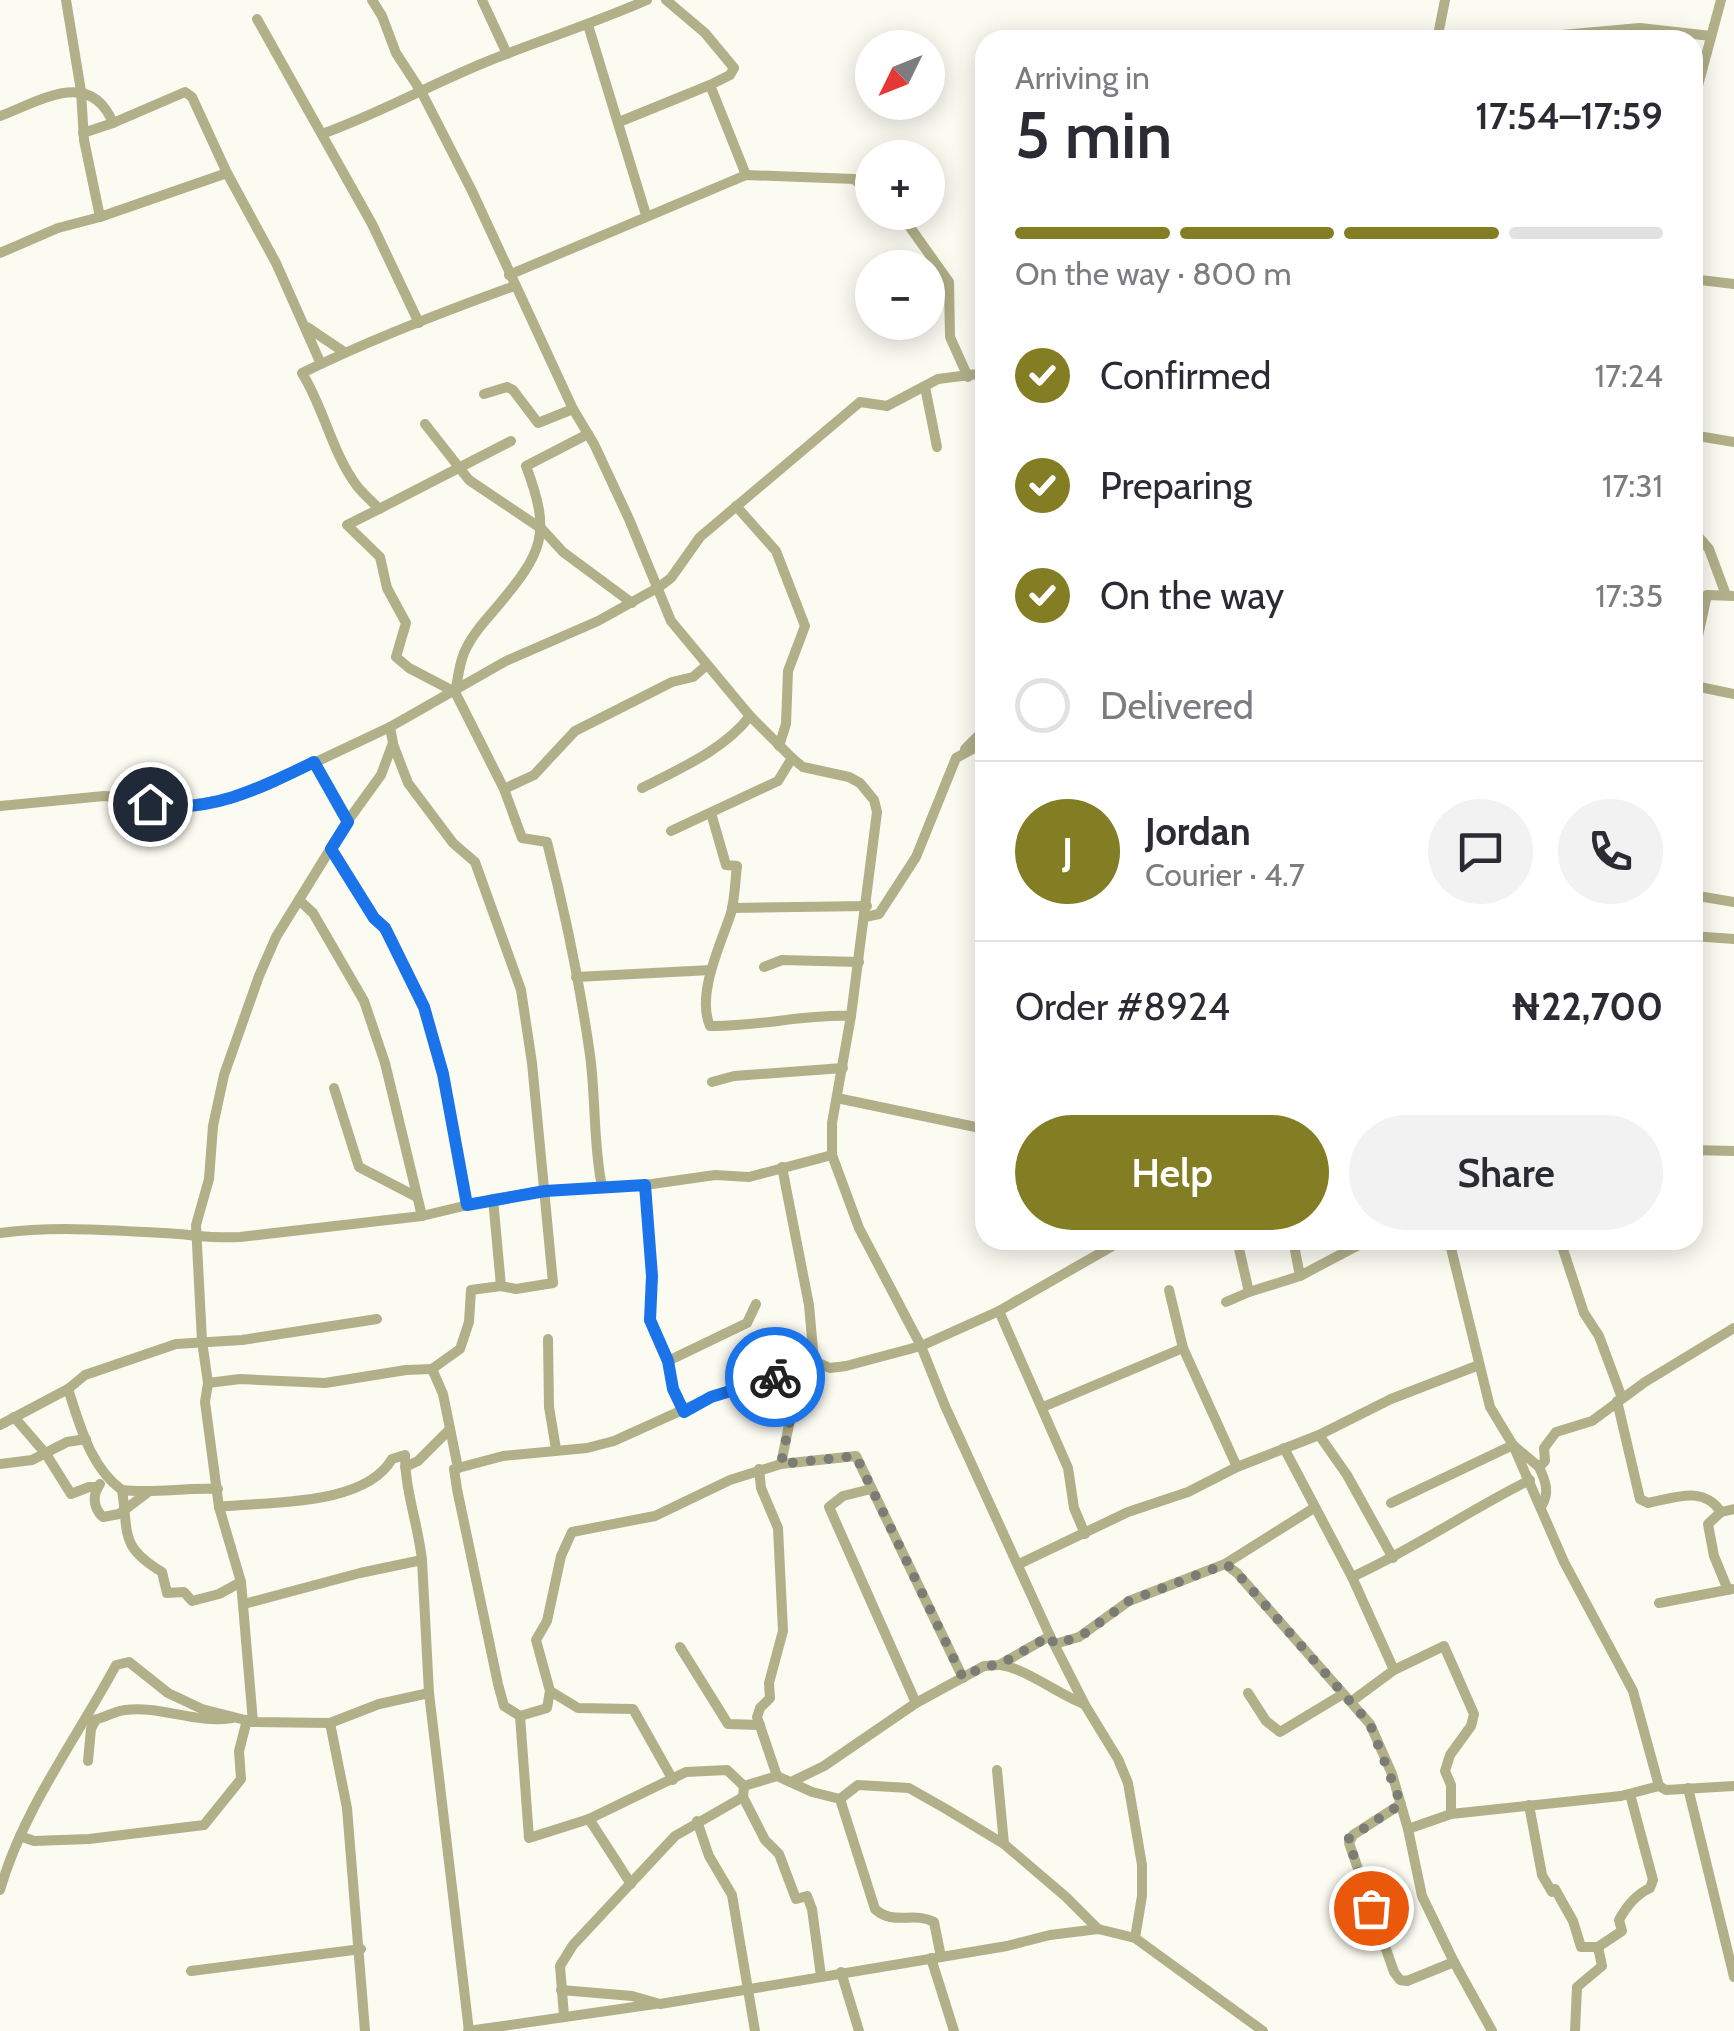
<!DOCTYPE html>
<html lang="en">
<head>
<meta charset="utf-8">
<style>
	:root { --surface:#fff; --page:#f2f2f3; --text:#2b2b33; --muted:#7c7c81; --line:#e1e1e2; --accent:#837d23 }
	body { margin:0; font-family:Cabin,sans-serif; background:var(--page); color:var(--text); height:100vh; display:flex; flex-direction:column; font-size:38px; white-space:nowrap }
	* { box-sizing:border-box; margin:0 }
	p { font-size:32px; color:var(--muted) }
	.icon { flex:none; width:55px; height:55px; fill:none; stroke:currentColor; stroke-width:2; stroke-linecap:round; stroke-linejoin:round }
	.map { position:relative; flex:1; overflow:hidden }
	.details { position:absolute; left:975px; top:30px; width:728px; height:1220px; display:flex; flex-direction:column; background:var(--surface); border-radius:30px; box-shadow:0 5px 25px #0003 }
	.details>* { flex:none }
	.needle { width:65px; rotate:227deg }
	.fabs { position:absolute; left:855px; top:30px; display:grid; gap:20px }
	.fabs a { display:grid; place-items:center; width:90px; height:90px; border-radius:50%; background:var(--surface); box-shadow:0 5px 25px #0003; font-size:50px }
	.pin { position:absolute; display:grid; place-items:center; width:85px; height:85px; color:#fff; margin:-42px; border:5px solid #fff; border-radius:50%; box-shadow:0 2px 10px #0007 }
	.courier { position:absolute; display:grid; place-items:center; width:100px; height:100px; margin:-50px; border:8px solid #1a73e8; border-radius:50%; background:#fff; color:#222; box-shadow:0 2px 12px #0007 }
	.head em { font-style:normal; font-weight:600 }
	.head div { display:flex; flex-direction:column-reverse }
	.head { display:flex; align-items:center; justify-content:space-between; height:170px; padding:0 40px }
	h1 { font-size:65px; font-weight:600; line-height:75px }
	.bar { display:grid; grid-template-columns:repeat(4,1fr); gap:15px 10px; align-content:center; height:120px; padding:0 40px }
	.bar i { height:12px; border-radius:8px; background:var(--line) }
	.bar .selected { background:var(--accent) }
	.bar p { grid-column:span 4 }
	.line { display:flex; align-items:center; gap:25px; padding:0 40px; border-top:2px solid var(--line) }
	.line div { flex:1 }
	.round { display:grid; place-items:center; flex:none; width:105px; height:105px; border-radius:52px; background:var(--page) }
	ol { padding:0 40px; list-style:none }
	li { display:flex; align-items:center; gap:30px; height:110px }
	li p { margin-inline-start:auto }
	li .icon { padding:10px; border-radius:50%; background:var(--accent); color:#fff; stroke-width:4 }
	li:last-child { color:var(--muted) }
	li i { width:55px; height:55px; border:5px solid var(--line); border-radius:50% }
	.primary-button { display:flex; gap:20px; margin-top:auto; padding:20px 40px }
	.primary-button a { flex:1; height:115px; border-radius:60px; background:var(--accent); color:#fff; font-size:40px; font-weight:600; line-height:115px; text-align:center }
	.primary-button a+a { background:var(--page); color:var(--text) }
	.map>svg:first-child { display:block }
</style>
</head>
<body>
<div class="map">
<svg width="1734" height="2031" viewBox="0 0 1734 2031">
	<rect width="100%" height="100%" fill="#fbfbf2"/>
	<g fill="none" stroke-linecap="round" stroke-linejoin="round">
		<g stroke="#b2b089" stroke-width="10">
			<path d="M66 0 81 91 84 140 100 217 227 173 276 263 321 364"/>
			<path d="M372 0 382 16 396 53 422 93 472 191 573 409 594 444 629 519 671 621 750 716 792 758 803 767 849 777 860 783 874 800 877 812 851 1016 832 1123V1155L859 1228 921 1346 945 1406 1050 1636 1085 1705 1118 1759 1128 1783 1142 1865V1896L1135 1938"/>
			<path d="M482 0 507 54"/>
			<path d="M666 0 705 33 734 68 730 75 710 85 746 175"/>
			<path d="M257 19 372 224 419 323"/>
			<path d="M588 25 646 215"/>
			<path d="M1550 36 1640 28 1711 36"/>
			<path d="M1432 40 1438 35 1445 0"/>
			<path d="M1692 108 1721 0"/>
			<path d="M0 116C39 102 90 67 113 123L185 92 192 97 227 173"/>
			<path d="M619 122 710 85"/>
			<path d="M83 133 113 123"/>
			<path d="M322 134C384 112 440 79 501 56 550 37 599 21 647 0"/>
			<path d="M893 212 907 223 949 282 950 337 968 377"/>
			<path d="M0 253 58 228 100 217"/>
			<path d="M509 275 746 175 854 179 872 195"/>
			<path d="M1692 279 1734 284"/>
			<path d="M514 286C442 312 371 339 302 373 324 408 332 453 357 486 363 494 372 501 379 509L347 525 380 557 387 588 406 623 396 657 409 668 455 692 504 789 522 838 547 842C565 912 580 984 590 1055 596 1099 593 1143 602 1187"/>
			<path d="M307 327 344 352"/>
			<path d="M925 387 937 447"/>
			<path d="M484 394 507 387 513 390 538 423 573 409"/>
			<path d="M425 424 469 480 542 529 563 552 632 603"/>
			<path d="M1692 435 1734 442"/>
			<path d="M736 506 776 551 805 626 788 671 786 724 779 746"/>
			<path d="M379 509 511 441"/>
			<path d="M1692 529 1709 549 1726 595"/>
			<path d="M1695 686 1693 659 1707 595 1734 596"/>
			<path d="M1693 689 1695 686 1734 694"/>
			<path d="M455 692C458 679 459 665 464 653 471 636 484 622 496 608 543 552 552 535 526 466L588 434"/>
			<path d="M390 727 393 743 381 775 347 822 276 937 259 976 224 1075 213 1126 209 1179 196 1225 202 1341 208 1383 205 1402 219 1507 241 1582 253 1722 330 1723 379 1704 429 1693"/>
			<path d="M393 744 408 783 453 843 475 862 521 990 532 1063 553 1283 516 1289 501 1286 493 1199"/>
			<path d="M965 749 985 729"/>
			<path d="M314 762 347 822"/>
			<path d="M642 788C679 769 724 750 750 716"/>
			<path d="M504 789 534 775 575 731 672 682 693 677 707 665"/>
			<path d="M0 806 104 796 138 798 163 806H184L229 799 263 787 390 727 506 661 598 621 659 587 671 578 700 537 860 402 887 406 938 379 985 373"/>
			<path d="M711 813 726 865 737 866C735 881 735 898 731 913 721 944 696 994 710 1026 758 1027 803 1014 851 1016"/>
			<path d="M671 831 778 781 792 758"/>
			<path d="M331 849 374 918 385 929 424 1007 443 1074 467 1205"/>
			<path d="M1692 895 1734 902"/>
			<path d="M299 900 313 913 364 1001 385 1063 422 1216"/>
			<path d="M732 908 867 906"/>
			<path d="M865 917 879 914 916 857 956 758 985 742"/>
			<path d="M1692 936 1734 939"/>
			<path d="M764 967 782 960 859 962"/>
			<path d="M576 977 711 970"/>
			<path d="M712 1082 734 1076 843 1068"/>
			<path d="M334 1088 359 1167 415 1196"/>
			<path d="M837 1098 985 1129"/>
			<path d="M1692 1150 1734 1151"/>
			<path d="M782 1167 809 1305 814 1361"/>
			<path d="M645 1185 652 1275 650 1320 668 1361 673 1389 684 1412"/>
			<path d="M0 1233C53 1226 109 1230 163 1233 189 1234 213 1239 240 1237L422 1216 493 1199 545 1191 645 1185 715 1175 749 1177 832 1155"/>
			<path d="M1237 1240 1249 1292 1300 1276"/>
			<path d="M1293 1240 1300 1276 1368 1240"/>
			<path d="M1449 1240 1490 1407 1513 1445 1564 1562 1633 1691 1659 1786"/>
			<path d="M1560 1240 1584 1313 1599 1336 1622 1398"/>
			<path d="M501 1286 471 1290 469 1322 460 1349 432 1369 443 1394 458 1468 454 1469 457 1489 498 1684 504 1706 520 1716 547 1708 550 1691 536 1640 547 1621 561 1556 572 1532 655 1516 730 1480 781 1464 792 1410 794 1371"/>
			<path d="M1169 1290 1183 1348 1237 1467"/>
			<path d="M1226 1302 1249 1292"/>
			<path d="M999 1311 1068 1468 1074 1508 1085 1534"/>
			<path d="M548 1339 549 1407 556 1449"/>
			<path d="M668 1361 747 1323 756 1304"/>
			<path d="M208 1383 240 1379 325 1383 406 1370 432 1369"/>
			<path d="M68 1389C80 1425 90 1467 122 1490 129 1534 119 1546 162 1572L167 1593 184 1592 192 1601 219 1594 241 1582"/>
			<path d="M1617 1401 1640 1499 1648 1503C1675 1498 1703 1485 1721 1512"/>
			<path d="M1043 1407 1183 1348"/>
			<path d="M14 1417 46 1454 71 1494 89 1487H98"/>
			<path d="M0 1425 68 1389 85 1375 176 1344 242 1340 377 1319"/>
			<path d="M1319 1435 1347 1475 1393 1558"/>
			<path d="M1284 1448 1352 1577 1394 1670"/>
			<path d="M0 1464 32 1460 67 1442 86 1439"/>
			<path d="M781 1464 856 1456 963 1678"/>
			<path d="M405 1467 418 1461 449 1430"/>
			<path d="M1539 1467C1546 1482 1550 1493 1541 1507"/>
			<path d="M458 1468 503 1456 587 1448 614 1441 711 1397 814 1361 830 1368 846 1366 921 1346 999 1311 1123 1240"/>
			<path d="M759 1469 761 1488 778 1528 783 1631 769 1683 770 1698 760 1708 757 1717 777 1776"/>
			<path d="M100 1484C92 1495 93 1508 103 1517L119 1514 147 1493"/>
			<path d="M871 1489 843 1496 829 1507 916 1703"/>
			<path d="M122 1490C154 1494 185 1487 218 1489"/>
			<path d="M1391 1503 1513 1445 1539 1467 1545 1461 1544 1448 1556 1432 1592 1421 1645 1382 1734 1328"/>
			<path d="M219 1507C268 1501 364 1507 392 1459L405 1455C405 1491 418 1524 422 1560"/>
			<path d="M1019 1564 1128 1512 1188 1492 1237 1467 1319 1435 1391 1399 1479 1365"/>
			<path d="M1225 1564 1237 1573 1370 1724 1392 1774 1408 1829 1422 1896 1454 1962 1492 2031"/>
			<path d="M1352 1577C1414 1549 1469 1510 1530 1480"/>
			<path d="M1728 1590 1714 1556 1708 1524 1721 1512 1734 1509"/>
			<path d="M1659 1603 1732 1589"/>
			<path d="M244 1604 360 1573 422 1560 429 1693 469 2031"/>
			<path d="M1055 1644 1079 1637 1129 1601 1225 1564 1314 1508"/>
			<path d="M680 1647 728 1724 760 1725"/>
			<path d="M1000 1665C1025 1668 1058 1694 1084 1704"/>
			<path d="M550 1691 578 1708 633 1709 673 1780"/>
			<path d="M1248 1693 1266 1721 1280 1732 1343 1694"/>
			<path d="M1352 1701 1394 1670 1444 1646 1474 1714 1471 1726 1450 1755 1445 1771 1451 1785V1814"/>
			<path d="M520 1716 529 1838 589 1819 631 1884"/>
			<path d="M85 1720C100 1722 110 1712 125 1710 160 1705 195 1724 232 1718"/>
			<path d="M330 1723 347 1808 365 2031"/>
			<path d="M88 1761 91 1729 95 1721"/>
			<path d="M997 1770 1004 1844"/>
			<path d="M791 1782 824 1766 916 1703 984 1666 999 1665 1050 1636"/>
			<path d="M1688 1788 1734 1977"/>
			<path d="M743 1797 765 1840 779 1854 796 1899 807 1896 812 1909 821 1976"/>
			<path d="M840 1799 875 1909C893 1926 914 1911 934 1922L941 1957"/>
			<path d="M1401 1804 1353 1835 1349 1843 1394 1972 1400 1980 1407 1981 1454 1962"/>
			<path d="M1529 1805 1542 1875 1552 1892 1555 1889 1573 1921 1581 1947H1598"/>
			<path d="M589 1819 686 1772 727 1770 744 1786"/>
			<path d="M697 1821 709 1856 732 1895 755 2031"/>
			<path d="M1408 1829 1451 1814 1621 1796 1659 1786 1666 1790 1734 1786"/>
			<path d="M20 1836 34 1841 89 1839 204 1825 241 1779 239 1751 247 1720"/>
			<path d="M0 1890C23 1809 77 1738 116 1665L129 1662 168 1693 202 1709 253 1722"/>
			<path d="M931 1958 954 2031"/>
			<path d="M191 1971 361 1949"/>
			<path d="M841 1972 859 2031"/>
			<path d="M561 1990 632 1996 660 2004 1007 1946 1050 1935 1098 1929 1135 1938 1263 2031"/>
			<path d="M564 2016 560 1966 573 1945 675 1836 743 1797 744 1786 777 1776 812 1792 840 1799 858 1785 909 1788 946 1809 1004 1844 1066 1897 1098 1929"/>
			<path d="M468 2031 655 2004"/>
			<path d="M1575 2031 1577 1987 1602 1966 1598 1947 1622 1931 1619 1920C1626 1907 1637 1894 1650 1888L1653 1880 1630 1794"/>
		</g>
	</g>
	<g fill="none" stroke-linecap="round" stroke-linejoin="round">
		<path stroke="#7c7c77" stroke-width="10" stroke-dasharray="0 18" d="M775 1377 794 1371 792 1410 781 1464 856 1456 963 1678 984 1666 999 1665 1050 1636 1054 1644 1080 1637 1129 1601 1226 1564 1237 1573 1370 1724 1401 1804 1348 1839 1371 1908"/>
		<path stroke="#1a73e8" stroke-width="12" d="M150 804C208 815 263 787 314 762L348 822 331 849 374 918 385 928 424 1007 443 1074 467 1205 545 1191 645 1185 652 1276 650 1320 668 1361 673 1389 684 1412 711 1397 775 1377"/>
	</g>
</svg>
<div class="fabs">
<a><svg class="needle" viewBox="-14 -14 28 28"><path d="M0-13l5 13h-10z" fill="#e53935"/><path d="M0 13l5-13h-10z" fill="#7c7c81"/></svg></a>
<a>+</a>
<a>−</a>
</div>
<div class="pin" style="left:1371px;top:1908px;background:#ea580c"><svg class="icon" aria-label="bag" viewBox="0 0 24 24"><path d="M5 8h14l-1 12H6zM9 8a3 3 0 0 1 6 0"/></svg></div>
<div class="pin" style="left:150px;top:804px;background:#1f2937"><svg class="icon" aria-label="home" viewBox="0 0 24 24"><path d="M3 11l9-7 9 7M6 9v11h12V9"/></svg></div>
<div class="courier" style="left:775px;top:1377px"><svg class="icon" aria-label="bike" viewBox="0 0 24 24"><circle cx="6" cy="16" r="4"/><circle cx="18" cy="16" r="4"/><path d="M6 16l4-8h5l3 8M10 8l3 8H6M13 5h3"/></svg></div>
<section class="details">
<div class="head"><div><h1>5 min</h1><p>Arriving in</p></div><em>17:54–17:59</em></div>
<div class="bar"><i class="selected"></i><i class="selected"></i><i class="selected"></i><i></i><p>On the way · 800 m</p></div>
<ol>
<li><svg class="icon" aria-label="check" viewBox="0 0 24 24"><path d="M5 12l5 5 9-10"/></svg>Confirmed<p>17:24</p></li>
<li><svg class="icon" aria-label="check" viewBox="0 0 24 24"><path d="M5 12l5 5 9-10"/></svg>Preparing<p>17:31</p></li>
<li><svg class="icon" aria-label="check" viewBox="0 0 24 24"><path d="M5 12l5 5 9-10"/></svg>On the way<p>17:35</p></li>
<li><i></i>Delivered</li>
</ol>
<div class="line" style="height:180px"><b class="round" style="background:var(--accent);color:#fff">J</b><div><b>Jordan</b><p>Courier · 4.7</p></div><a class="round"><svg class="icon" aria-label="chat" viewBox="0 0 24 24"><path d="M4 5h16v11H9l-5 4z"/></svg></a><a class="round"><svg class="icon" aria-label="phone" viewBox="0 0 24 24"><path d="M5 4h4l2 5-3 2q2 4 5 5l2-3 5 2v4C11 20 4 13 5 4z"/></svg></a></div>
<div class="line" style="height:130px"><div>Order #8924</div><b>₦22,700</b></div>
<div class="primary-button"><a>Help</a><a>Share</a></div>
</section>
</div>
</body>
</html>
